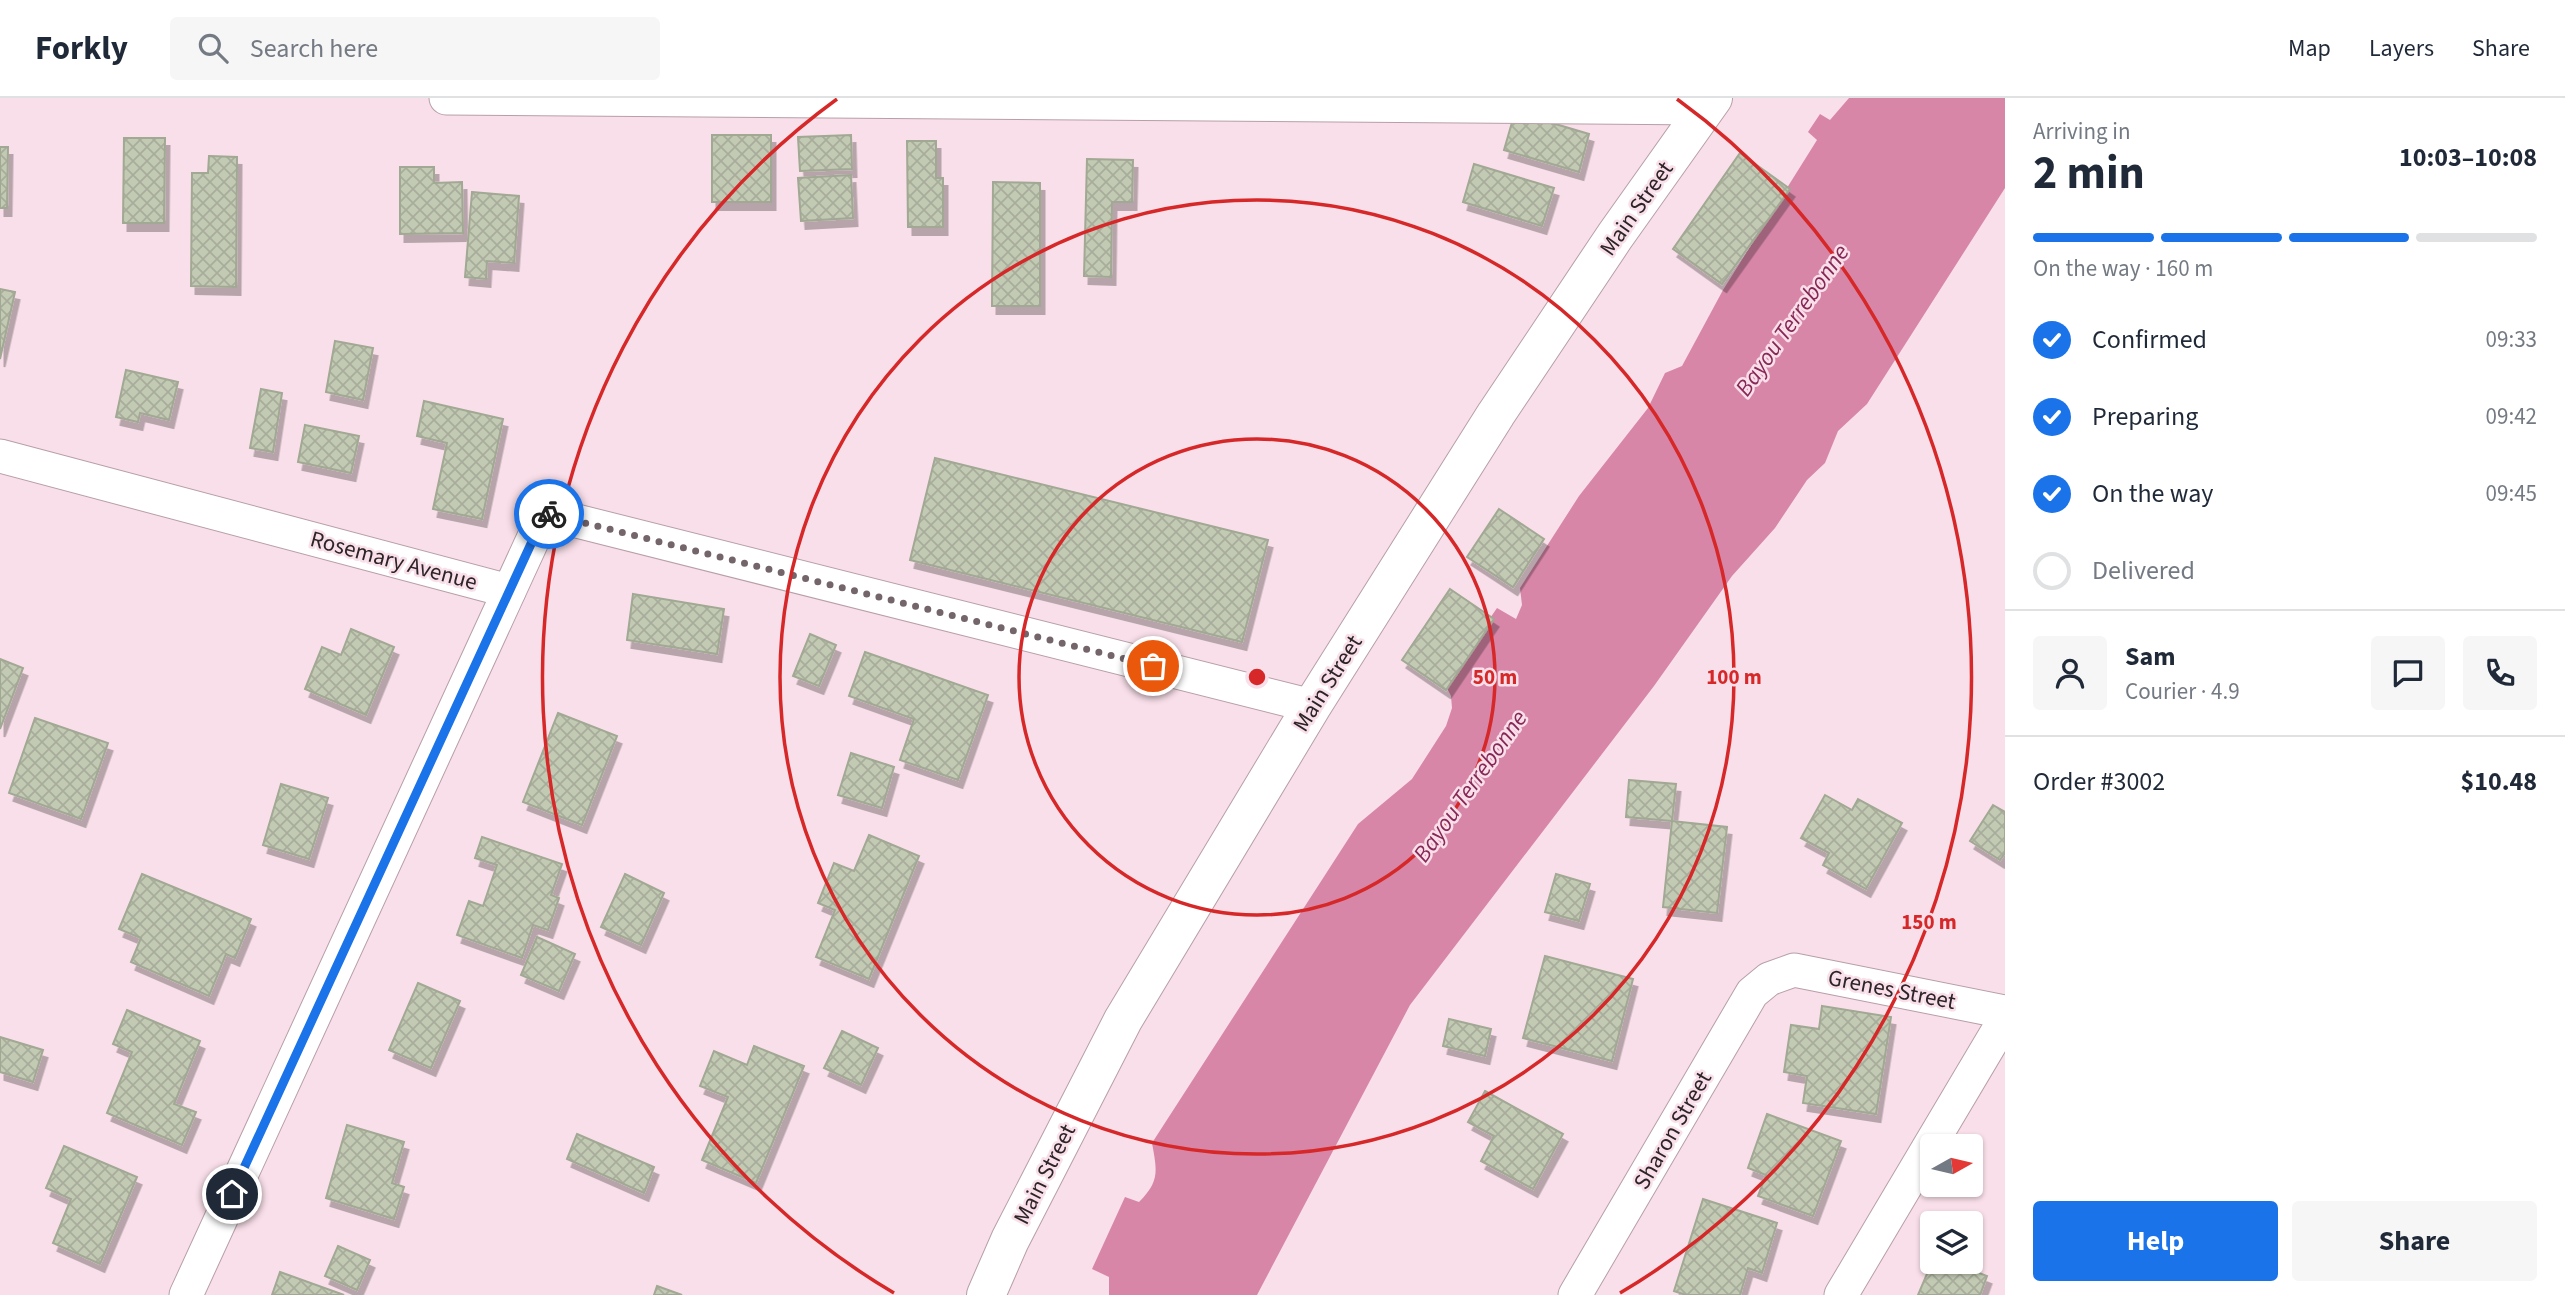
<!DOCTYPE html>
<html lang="en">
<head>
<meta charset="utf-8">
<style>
	:root { --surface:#fff; --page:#f6f6f7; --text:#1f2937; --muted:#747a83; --line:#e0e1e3; --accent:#1a73e8 }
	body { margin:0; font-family:"Source Sans 3",sans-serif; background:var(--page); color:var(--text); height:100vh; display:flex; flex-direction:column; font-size:26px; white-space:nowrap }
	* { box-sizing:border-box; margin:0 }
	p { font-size:23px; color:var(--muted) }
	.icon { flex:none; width:38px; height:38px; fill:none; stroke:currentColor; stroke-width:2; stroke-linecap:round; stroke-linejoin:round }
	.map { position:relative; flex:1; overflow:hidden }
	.details { display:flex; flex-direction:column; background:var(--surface); width:560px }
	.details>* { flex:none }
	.needle { width:46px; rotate:82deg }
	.controls { position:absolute; left:1920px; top:1036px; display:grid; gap:14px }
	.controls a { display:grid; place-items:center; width:63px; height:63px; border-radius:7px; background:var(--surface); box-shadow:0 2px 5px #0004; font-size:35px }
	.pin { position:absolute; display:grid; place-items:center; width:60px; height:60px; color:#fff; margin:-30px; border:4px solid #fff; border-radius:50%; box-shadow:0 2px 7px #0007 }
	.courier { position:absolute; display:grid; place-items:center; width:70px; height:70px; margin:-35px; border:5px solid #1a73e8; border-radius:50%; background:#fff; color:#222; box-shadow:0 2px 9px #0007 }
	.overview em { font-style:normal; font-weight:700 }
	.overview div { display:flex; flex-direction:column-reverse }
	.overview { display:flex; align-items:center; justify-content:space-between; height:119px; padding:0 28px }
	h1 { font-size:46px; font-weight:700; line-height:52px }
	.bar { display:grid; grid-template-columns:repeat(4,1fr); gap:10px 7px; align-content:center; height:84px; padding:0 28px }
	.bar i { height:9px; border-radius:5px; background:var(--line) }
	.bar .current { background:var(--accent) }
	.bar p { grid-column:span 4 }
	.line { display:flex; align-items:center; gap:18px; padding:0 28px; border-top:2px solid var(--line) }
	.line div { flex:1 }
	.round { display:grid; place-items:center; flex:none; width:74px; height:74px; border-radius:7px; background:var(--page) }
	ol { padding:0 28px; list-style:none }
	li { display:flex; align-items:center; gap:21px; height:77px }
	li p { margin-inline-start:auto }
	li .icon { padding:7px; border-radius:50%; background:var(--accent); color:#fff; stroke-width:4 }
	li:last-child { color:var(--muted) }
	li i { width:38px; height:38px; border:4px solid var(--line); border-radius:50% }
	.primary-button { display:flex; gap:14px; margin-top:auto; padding:14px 28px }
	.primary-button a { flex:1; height:80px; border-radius:7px; background:var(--accent); color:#fff; font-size:28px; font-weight:700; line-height:80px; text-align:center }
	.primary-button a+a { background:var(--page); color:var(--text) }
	header { display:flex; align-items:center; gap:42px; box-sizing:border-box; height:98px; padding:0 35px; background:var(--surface); border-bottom:2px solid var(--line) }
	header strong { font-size:33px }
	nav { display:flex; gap:38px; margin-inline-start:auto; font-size:24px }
	.search { width:490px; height:63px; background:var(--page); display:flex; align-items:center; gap:18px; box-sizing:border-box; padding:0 24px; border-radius:7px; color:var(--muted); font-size:26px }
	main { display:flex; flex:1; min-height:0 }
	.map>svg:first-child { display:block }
</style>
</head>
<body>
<header>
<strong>Forkly</strong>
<div class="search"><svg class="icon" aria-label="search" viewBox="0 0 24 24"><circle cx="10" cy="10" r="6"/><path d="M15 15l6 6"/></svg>Search here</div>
<nav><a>Map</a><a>Layers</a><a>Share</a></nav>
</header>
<main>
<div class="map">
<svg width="2005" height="1197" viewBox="0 0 2005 1197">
	<defs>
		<pattern id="building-cross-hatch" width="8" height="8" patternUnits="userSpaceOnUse" patternTransform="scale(1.75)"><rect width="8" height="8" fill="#c3cab4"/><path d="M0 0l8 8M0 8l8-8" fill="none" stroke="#a8ad9b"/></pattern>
		<filter id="shadow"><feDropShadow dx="4.5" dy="8" stdDeviation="0" flood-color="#0004"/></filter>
	</defs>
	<rect width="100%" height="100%" fill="#f9dfe9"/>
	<path fill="#d786a8" d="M1849 0H2005V90L1867 306 1838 333 1825 365 1807 382 1775 430 1732 478 1654 588 1410 907 1257 1197H1109V1179L1092 1171 1125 1099 1139 1104C1160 1083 1157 1073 1152 1045L1358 726 1412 681 1446 628 1452 610 1451 598 1445 586 1497 510 1516 521 1522 507 1520 490 1579 398 1648 310 1665 275 1682 268 1723 192 1817 42 1808 34 1820 16 1830 22Z"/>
	<g fill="url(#building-cross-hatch)" stroke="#a1a893" stroke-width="2" filter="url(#shadow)">
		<path d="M1515 14 1589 36 1579 74 1504 52Z"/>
		<rect x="712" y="37" width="59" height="67"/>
		<path d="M851 37 852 71 800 73 798 39Z"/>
		<path d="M124 40H165L164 125H123Z"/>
		<path d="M907 43H936V80H943V129H908Z"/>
		<path d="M0 49H8L7 110H0Z"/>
		<path d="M1740 55 1790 91 1722 186 1673 151Z"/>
		<path d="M209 58 237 59 236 189 191 188 192 75H208Z"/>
		<path d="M1087 61 1133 62 1132 104H1112L1111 179 1084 178Z"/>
		<path d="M1474 66 1554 90 1542 128 1463 104Z"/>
		<path d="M400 69H434V85L462 84 463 135 400 136Z"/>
		<path d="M851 77 853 120 801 123 798 80Z"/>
		<path d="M993 84 1040 85V208H992Z"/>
		<path d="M472 94 519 98 514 165 487 163 486 181 465 179Z"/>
		<path d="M0 191 15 194 0 261Z"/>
		<path d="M335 243 373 250 363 302 326 294Z"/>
		<path d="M126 272 178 284 169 322 140 315 138 324 116 319Z"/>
		<path d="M261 291 282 295 273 354 250 350Z"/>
		<path d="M424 303 503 321 482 421 433 411 447 345 417 338Z"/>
		<path d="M305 327 359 338 351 375 298 364Z"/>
		<path d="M935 360 1268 442 1242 544 910 462Z"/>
		<path d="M1499 411 1544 441 1513 489 1467 459Z"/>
		<path d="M1450 491 1494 521 1446 592 1402 562Z"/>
		<path d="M633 496 724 511 717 556 627 542Z"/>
		<path d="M351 531 394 549 366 617 305 591 322 549 341 557Z"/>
		<path d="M810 536 836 547 819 588 793 578Z"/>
		<path d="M865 554 988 597 958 682 900 662 914 621 849 598Z"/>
		<path d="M0 561 23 570 0 631Z"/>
		<path d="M558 615 617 638 582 727 523 704Z"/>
		<path d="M35 620 108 645 81 721 9 695Z"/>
		<path d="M851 655 894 669 882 710 838 697Z"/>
		<path d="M1629 682 1676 686 1672 723 1626 719Z"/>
		<path d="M281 686 328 700 309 761 263 747Z"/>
		<path d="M1825 697 1852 712 1858 701 1902 725 1866 791 1823 767 1829 755 1801 740Z"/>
		<path d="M1993 707 2005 714V755L2000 762 1970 743Z"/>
		<path d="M1672 723 1727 729 1717 815 1663 809Z"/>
		<path d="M869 737 919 758 869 881 816 859 835 812 818 805 834 765 854 773Z"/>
		<path d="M482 739 562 766 551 797 559 800 548 832 533 827 522 860 457 837 469 803 483 808 497 767 475 760Z"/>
		<path d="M142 776 251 821 235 860 226 856 209 898 131 864 141 840 119 831Z"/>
		<path d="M625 776 664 795 641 847 601 829Z"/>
		<path d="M1556 776 1590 786 1579 823 1545 814Z"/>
		<path d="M537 839 575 856 559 893 521 877Z"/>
		<path d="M1545 858 1633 881 1612 963 1523 940Z"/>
		<path d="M418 885 460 903 431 970 389 952Z"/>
		<path d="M1822 908 1891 919 1876 1016 1803 1005 1807 978 1784 974 1791 927 1819 931Z"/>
		<path d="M127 912 200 943 174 1006 196 1014 182 1047 107 1015 132 954 113 946Z"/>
		<path d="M1449 921 1491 931 1485 958 1443 948Z"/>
		<path d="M842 933 878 950 861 987 824 970Z"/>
		<path d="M0 939 43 952 33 984 0 974Z"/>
		<path d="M754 948 804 968 756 1085 702 1062 728 999 700 988 714 953 747 967Z"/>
		<path d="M1485 993 1563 1036 1533 1091 1481 1063 1494 1038 1468 1024Z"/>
		<path d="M1767 1016 1841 1043 1813 1118 1758 1098 1766 1077 1748 1070Z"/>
		<path d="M347 1027 404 1044 392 1085 404 1089 394 1121 326 1100Z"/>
		<path d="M577 1036 654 1069 644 1095 567 1061Z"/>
		<path d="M64 1048 137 1079 100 1166 53 1145 71 1101 46 1090Z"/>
		<path d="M1703 1101 1777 1125 1762 1175 1748 1170 1740 1197H1686L1674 1193Z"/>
		<path d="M338 1148 370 1162 357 1192 325 1178Z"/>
		<path d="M1932 1164H1951L1987 1178 1980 1197H1918Z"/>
		<path d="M280 1174 344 1197H272Z"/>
		<path d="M657 1188 682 1197H654Z"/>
	</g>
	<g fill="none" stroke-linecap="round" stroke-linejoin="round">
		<defs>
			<g id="street">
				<path d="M446 0 1706 10"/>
				<path d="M0 358 509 493"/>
				<path d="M186 1197 545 415 1312 608"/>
				<path d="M1575 1197 1752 895 1769 881 1794 872 2005 914"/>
				<path d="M1841 1197 2005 921"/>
			</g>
			<path id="primary" d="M986 1197 1010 1142 1123 922 1312 608 1496 316 1615 138 1713 0"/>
		</defs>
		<use href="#street" stroke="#b79fa8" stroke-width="35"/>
		<use href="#primary" stroke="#b79fa8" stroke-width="40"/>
		<use href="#street" stroke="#fff" stroke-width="33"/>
		<use href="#primary" stroke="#fff" stroke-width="38"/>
	</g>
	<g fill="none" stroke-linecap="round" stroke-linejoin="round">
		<path stroke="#74656b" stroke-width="7" stroke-dasharray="0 12.6" d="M549 416 1153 568"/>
		<path stroke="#1a73e8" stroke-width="9" d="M232 1096 536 435 545 415 549 416"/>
	</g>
	<g fill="none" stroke="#d62828" stroke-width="3.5">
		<circle cx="1257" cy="579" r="238"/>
		<circle cx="1257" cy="579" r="477"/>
		<path d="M894 1195A715 715 0 0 1 837 1M1677 1A715 715 0 0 1 1620 1195"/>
	</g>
	<g text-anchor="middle" stroke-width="5" stroke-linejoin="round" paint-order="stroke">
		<g font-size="23" fill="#2d2427" stroke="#f9dfe9">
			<text transform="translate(1636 110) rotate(-55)" y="8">Main Street</text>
			<text transform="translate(394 462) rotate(15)" y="8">Rosemary Avenue</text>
			<text transform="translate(1327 585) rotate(-58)" y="8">Main Street</text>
			<text transform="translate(1892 891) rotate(11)" y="8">Grenes Street</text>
			<text transform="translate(1672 1032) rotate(-60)" y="8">Sharon Street</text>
			<text transform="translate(1044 1076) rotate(-63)" y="8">Main Street</text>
		</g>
		<g font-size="24" font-style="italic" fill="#862756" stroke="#f9dfe9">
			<text transform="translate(1792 222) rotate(-55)" y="8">Bayou Terrebonne</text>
			<text transform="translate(1470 688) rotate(-55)" y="8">Bayou Terrebonne</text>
		</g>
	</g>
	<circle cx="1257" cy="579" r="10" fill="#d62828" stroke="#f9dfe9" stroke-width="3.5"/>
	<g font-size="21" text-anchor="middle" font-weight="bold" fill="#d62828" stroke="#f9dfe9" stroke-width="5" stroke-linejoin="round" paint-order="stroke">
		<text x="1495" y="586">50 m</text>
		<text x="1734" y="586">100 m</text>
		<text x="1929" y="831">150 m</text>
	</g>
</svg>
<div class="controls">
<a><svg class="needle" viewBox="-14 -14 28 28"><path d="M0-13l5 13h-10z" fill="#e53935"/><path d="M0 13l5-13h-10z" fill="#747a83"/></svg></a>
<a><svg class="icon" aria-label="layers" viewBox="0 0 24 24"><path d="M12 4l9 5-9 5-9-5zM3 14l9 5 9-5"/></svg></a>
</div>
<div class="pin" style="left:1153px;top:568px;background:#ea580c"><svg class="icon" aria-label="bag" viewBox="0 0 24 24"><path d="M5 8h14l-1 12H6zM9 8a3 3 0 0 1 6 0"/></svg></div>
<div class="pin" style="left:232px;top:1096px;background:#1f2937"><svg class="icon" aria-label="home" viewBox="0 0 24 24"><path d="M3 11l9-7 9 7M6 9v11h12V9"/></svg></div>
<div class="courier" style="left:549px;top:416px"><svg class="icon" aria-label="bike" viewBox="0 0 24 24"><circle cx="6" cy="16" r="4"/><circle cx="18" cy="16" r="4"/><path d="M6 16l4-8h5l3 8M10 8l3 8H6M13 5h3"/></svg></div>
</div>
<section class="details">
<div class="overview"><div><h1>2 min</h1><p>Arriving in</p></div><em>10:03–10:08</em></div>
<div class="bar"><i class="current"></i><i class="current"></i><i class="current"></i><i></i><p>On the way · 160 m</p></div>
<ol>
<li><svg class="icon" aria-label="check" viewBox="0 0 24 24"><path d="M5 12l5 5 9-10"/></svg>Confirmed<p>09:33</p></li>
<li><svg class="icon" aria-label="check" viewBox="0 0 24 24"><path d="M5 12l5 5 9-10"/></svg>Preparing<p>09:42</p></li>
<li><svg class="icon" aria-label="check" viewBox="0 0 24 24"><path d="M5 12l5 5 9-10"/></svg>On the way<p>09:45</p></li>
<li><i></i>Delivered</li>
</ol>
<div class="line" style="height:126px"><a class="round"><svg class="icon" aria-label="person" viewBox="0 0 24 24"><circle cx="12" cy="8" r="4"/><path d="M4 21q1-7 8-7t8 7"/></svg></a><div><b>Sam</b><p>Courier · 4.9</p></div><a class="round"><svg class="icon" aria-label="chat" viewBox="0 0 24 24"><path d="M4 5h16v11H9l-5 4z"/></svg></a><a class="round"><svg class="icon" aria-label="phone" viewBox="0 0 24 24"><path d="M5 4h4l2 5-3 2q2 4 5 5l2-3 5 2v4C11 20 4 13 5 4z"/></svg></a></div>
<div class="line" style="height:91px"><div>Order #3002</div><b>$10.48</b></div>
<div class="primary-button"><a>Help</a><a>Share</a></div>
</section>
</main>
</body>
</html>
